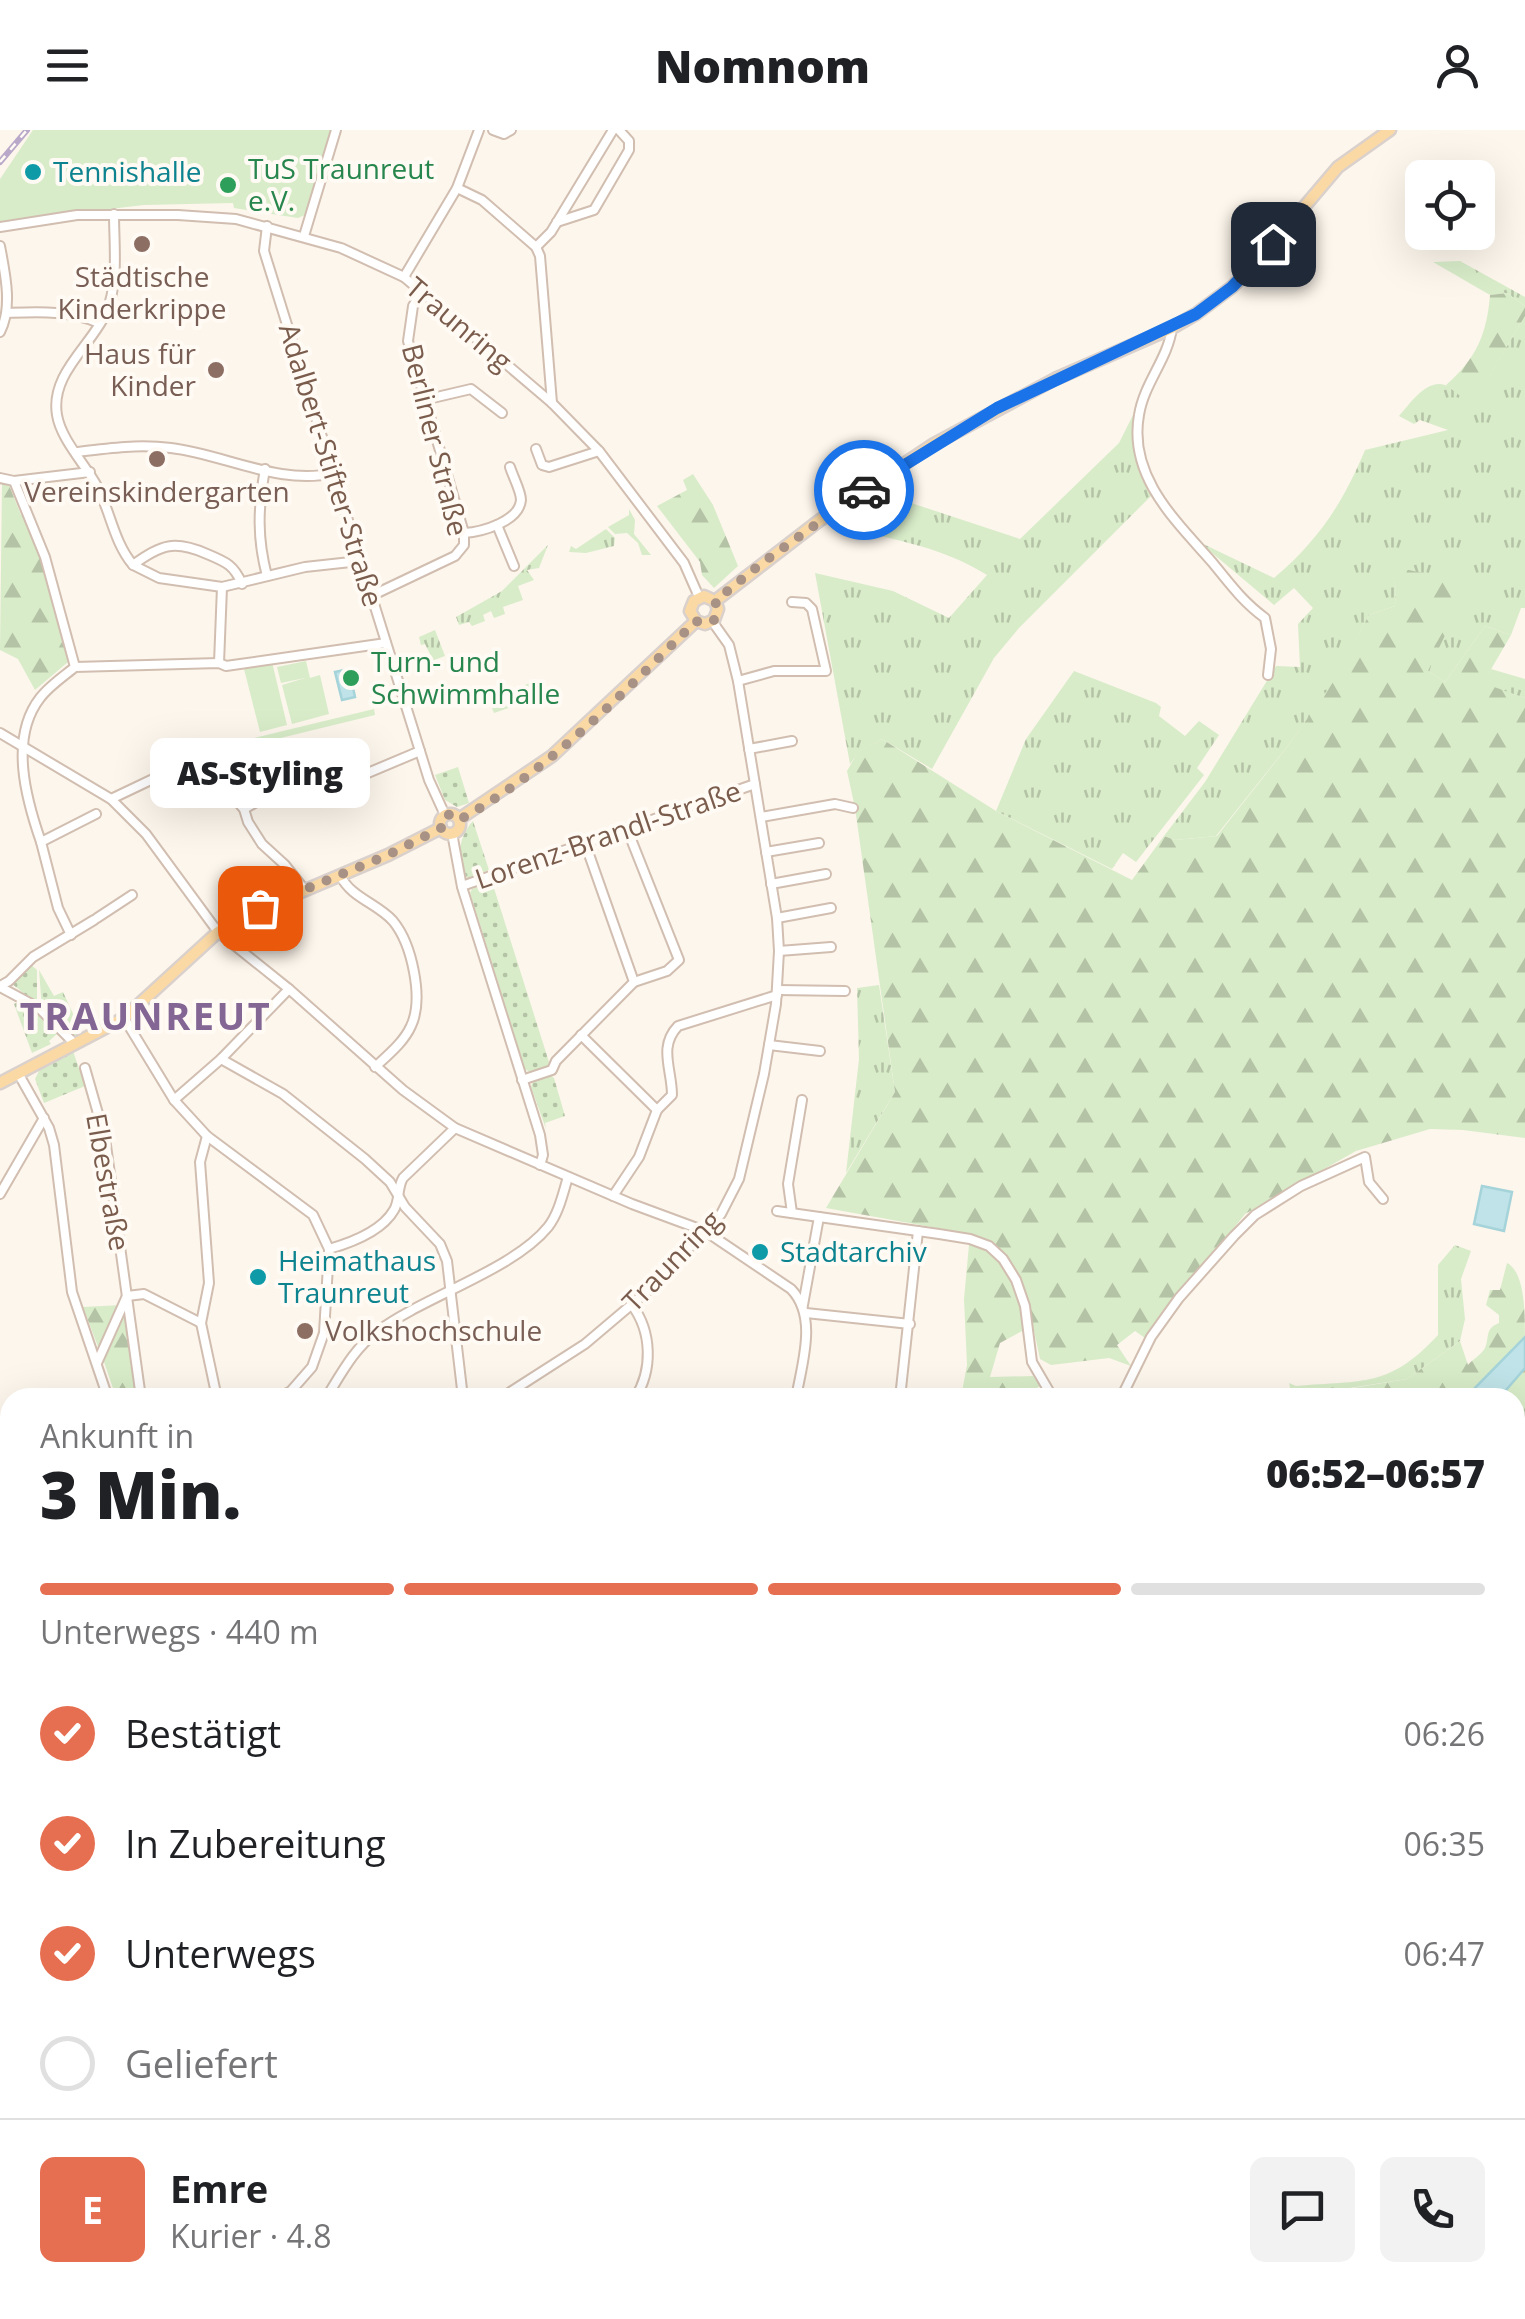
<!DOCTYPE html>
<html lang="de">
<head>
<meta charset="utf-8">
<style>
	:root { --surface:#fff; --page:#f2f2f2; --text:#202124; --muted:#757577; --line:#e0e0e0; --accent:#e76f51 }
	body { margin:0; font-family:"Open Sans",sans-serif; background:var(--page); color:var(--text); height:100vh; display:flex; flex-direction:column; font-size:38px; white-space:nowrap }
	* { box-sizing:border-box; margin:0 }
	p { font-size:32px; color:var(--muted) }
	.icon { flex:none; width:55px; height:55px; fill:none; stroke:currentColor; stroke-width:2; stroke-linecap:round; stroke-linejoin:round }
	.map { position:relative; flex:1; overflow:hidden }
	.details { position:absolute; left:0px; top:1258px; width:1525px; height:932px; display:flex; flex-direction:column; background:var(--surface); border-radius:30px 30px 0 0; box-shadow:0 10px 40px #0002 }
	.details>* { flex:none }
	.tools { position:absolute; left:1405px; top:30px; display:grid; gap:20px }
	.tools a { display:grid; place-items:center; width:90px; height:90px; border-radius:15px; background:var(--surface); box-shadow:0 10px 40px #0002; font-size:50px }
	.pin { position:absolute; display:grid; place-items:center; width:85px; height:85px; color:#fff; margin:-42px; border-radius:20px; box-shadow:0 5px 15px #0006 }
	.courier { position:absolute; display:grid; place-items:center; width:100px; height:100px; margin:-50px; border:8px solid #1a73e8; border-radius:50%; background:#fff; color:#222; box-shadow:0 2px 12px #0007 }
	.bubble { position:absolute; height:70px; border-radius:15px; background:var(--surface); box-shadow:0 10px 40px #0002; font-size:32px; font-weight:800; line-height:70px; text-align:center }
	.summary em { font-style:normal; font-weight:800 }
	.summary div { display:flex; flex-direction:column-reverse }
	.summary { display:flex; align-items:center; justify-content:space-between; height:170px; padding:0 40px }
	h1 { font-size:65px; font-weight:800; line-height:75px }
	.bar { display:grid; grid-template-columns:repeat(4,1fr); gap:15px 10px; align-content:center; height:120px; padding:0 40px }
	.bar i { height:12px; border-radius:8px; background:var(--line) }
	.bar .current { background:var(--accent) }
	.bar p { grid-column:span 4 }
	.line { display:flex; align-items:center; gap:25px; padding:0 40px; border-top:2px solid var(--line) }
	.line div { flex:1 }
	.round { display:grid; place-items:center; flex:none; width:105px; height:105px; border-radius:15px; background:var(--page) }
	ol { padding:0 40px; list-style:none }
	li { display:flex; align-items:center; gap:30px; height:110px }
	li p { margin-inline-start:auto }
	li .icon { padding:10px; border-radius:50%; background:var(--accent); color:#fff; stroke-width:4 }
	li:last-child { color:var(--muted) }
	li i { width:55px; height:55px; border:5px solid var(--line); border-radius:50% }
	header { display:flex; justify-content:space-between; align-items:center; height:130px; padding:0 40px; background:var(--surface); font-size:45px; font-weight:800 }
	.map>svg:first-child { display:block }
</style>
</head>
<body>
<header><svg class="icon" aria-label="menu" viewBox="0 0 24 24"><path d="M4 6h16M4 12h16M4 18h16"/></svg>Nomnom<svg class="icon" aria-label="person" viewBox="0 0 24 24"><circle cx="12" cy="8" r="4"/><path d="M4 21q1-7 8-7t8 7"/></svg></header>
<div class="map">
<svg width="1525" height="2189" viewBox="0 0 1525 2189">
	<defs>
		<pattern id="grass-tufts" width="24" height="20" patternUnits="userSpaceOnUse" patternTransform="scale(2.5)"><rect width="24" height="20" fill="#d8ecc9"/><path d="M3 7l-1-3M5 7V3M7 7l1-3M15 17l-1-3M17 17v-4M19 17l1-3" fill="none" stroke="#b4c2a5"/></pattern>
		<pattern id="forest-firs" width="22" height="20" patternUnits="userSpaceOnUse" patternTransform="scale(2.5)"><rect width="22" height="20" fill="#d8ecc9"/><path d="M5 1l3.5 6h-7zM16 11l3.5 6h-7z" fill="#b4c2a5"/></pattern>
		<pattern id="garden-dots" width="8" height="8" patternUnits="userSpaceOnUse" patternTransform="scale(2.5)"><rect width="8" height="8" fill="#d8ecc9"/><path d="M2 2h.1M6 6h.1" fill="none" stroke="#b4c2a5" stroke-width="1.8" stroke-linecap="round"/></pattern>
	</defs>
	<rect width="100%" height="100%" fill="#fdf6ec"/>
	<g fill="url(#grass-tufts)">
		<path d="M1460 131 1525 167V176L1507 163 1490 165 1433 132Z"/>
		<path d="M1525 186V478H1521L1511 505 1485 496 1445 552 1428 541 1391 437 1396 458 1395 476 1369 485 1334 552 1291 612 1216 706 1175 710 1164 706 1205 652 1276 536 1300 537 1298 494 1313 478 1294 458 1274 475 1199 412 1274 448C1318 411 1343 373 1365 320L1448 300 1420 290 1414 294 1399 286C1410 274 1426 249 1445 255 1454 257 1465 269 1472 274Z"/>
		<path d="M1139 273 1136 296 1153 364 1019 498 994 528 932 639 882 609 859 622 850 634 815 443 893 461 949 488 987 445C940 415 881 407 828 394L875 361 1020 409 1119 313Z"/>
		<path d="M629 379 635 390 634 404 651 425H642L638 413 627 403 615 404 608 397 629 385Z"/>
		<path d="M606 399 615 408 614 416 586 423 569 422 571 416 576 419Z"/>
		<path d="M548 415 539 438 527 440 534 450 518 456 523 470 503 477 505 484 494 488 491 481 483 485 485 491 472 496 469 492 459 495 456 487 502 461Z"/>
		<path d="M435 500 445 526 418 536 416 532 431 526 425 514 421 515 419 507Z"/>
		<path d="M1491 539 1525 549V568L1482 554Z"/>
		<path d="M1074 541 1156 573 1161 577 1159 586 1185 606 1199 591 1219 605 1197 638 1204 645 1136 732 1123 723 1112 739 996 681 1026 609Z"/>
		<path d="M532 552 537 568 494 583 489 571Z"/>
		<path d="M879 855 895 962 846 1043 859 929 857 858Z"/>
		<path d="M1455 1115 1471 1121 1461 1149 1465 1189 1460 1211 1407 1249 1292 1267 1289 1253 1296 1256C1364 1250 1389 1258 1438 1205V1135Z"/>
		<path d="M1515 1686 1525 1694V1853L1515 1857Z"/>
		<path d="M1515 1993H1520L1525 2001V2034L1515 2042Z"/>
		<path d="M0 2158 10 2162V2180H74L91 2189H0Z"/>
		<path d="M312 2180H379L380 2189H313Z"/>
		<path d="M851 2180H971L969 2189H852Z"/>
	</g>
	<g fill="url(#forest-firs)">
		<path d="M1507 163 1525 176V186L1472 275 1446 255C1476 229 1487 204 1490 165Z"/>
		<path d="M693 344 713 375 738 436 714 458 702 445 700 432 657 376 687 360 683 350Z"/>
		<path d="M2 352 9 355 21 385 25 384 37 415 68 532 35 560 18 529 0 520Z"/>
		<path d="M1390 436 1470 453 1428 541 1445 552 1485 496 1511 505 1483 553 1525 568V1008L1463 1000 1430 999 1356 1021 1245 1084 1145 1208 1135 1201 1117 1215 1131 1236 1109 1228 1051 1235 1040 1229 1031 1187 1024 1200 1000 1213 990 1247 1033 1246 1040 1256 1024 1267H961L967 1235 964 1169 970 1104 826 1078 895 962 855 678 847 641 858 622 882 609 996 681 1132 750 1164 706 1175 710 1217 706 1291 612 1333 552 1369 485 1395 476 1396 458Z"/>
		<path d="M1507 1133C1525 1142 1525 1183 1525 1207L1466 1267 1293 1268 1407 1249 1460 1211 1468 1235C1472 1230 1482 1224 1485 1218 1490 1207 1484 1199 1499 1193V1185L1486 1175 1490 1160H1500Z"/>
		<path d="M122 1175 100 1222 83 1177Z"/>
		<path d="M127 1176 140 1267H116L103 1229Z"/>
		<path d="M1525 1238V1457L1515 1468V1268H1500Z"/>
		<path d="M81 2180H312L313 2189H91Z"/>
		<path d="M379 2180H588L583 2189H380Z"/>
		<path d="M611 2180H705L689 2189H608Z"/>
	</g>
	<g fill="#d8ecc9">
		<path d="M33 0H331L305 85 298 88 234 78 233 73 144 75 0 92V49Z"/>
		<path d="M306 531 310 548 320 545 329 584 292 594 282 555 305 548 281 553 277 537Z"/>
		<path d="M272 532 287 595 260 602 244 539Z"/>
		<path d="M374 579 375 585 248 616 246 610Z"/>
	</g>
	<g fill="url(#garden-dots)">
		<path d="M458 637 469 673 457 677 445 670 435 645Z"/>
		<path d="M473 691 489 740 468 749C455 731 458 707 473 691Z"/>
		<path d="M490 753 493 755 549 932 547 938 531 943 525 939 470 763 472 759Z"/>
		<path d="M30 834 37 840V874L11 853Z"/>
		<path d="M39 840 54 866 63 862 82 903 72 908 42 879Z"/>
		<path d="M18 872 36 881 57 904 49 911 51 914 32 923 14 874Z"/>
		<path d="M73 921 85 956 44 973 35 949 42 935Z"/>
		<path d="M550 945 554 948 565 986 545 993 546 999 531 957 533 951Z"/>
	</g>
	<g fill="#bfe3e8" stroke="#a5d3da" stroke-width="2.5">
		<path d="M349 539 355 567 342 570 335 542Z"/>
		<path d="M1482 1056 1512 1062 1504 1101 1474 1094Z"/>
		<path d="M1525 1207V1238L1500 1267H1466Z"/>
	</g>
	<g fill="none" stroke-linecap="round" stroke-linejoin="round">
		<g stroke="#bfe3e8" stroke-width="8">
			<path d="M1515 1455 1525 1443"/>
			<path d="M548 2189 556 2180"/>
			<path d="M979 2189 980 2180"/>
		</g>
		<defs>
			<g id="minor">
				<path d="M493 0 504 4 511 0"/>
				<path d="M457 58 482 70 536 117 540 126 552 273"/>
				<path d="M114 84C114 116 119 153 106 183 91 216 50 244 57 285 61 310 86 335 98 358 111 384 114 412 133 435"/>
				<path d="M557 92 594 80 629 20V11L619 0"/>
				<path d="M267 96 264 121 429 650 445 685"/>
				<path d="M0 97 77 85H178L236 89 341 118 404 147 552 273 599 321 684 433 699 467"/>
				<path d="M304 106 336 0"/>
				<path d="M0 116C5 143 13 177 0 202"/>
				<path d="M536 117 551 102 613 0"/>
				<path d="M404 147 457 58 479 0"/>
				<path d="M7 183C36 182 72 180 99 193"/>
				<path d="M1172 198C1168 229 1144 253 1139 285 1128 346 1175 390 1212 432 1229 453 1243 472 1265 488L1271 519 1268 545"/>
				<path d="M424 270 471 259 502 283"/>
				<path d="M536 319 542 335 549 337 599 321"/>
				<path d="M77 322C109 318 139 314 171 318 223 324 281 356 333 343"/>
				<path d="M265 339C258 378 257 408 267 446"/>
				<path d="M0 348 14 351 45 427 75 537"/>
				<path d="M14 351 90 342"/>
				<path d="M497 395 514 436"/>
				<path d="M464 403C481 402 519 392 521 370 521 361 513 347 510 337"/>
				<path d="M242 454C234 435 226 432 207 424 175 410 161 414 133 435L159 448 222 457 305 437 360 431"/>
				<path d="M371 466 455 426 464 415V403L408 211 413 176 422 162"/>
				<path d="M219 533 222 457"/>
				<path d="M738 551 774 541H826L812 479 806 473 792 472"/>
				<path d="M0 603 111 669 146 704 218 802 289 859 403 960 455 998 632 1074 705 1101 791 1159C818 1187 802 1233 796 1268"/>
				<path d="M749 619 792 611"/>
				<path d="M111 669 195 629 201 630 244 679 248 692 262 714 285 735 304 759"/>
				<path d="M244 679 287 654 344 653 420 621"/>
				<path d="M761 687 835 674 853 678"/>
				<path d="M627 699 679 830 667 841 634 852"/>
				<path d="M452 703 462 757 540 1005 543 1025 540 1035"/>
				<path d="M41 712C26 669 9 608 40 568 49 556 64 546 75 537L219 533 226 536 386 513"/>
				<path d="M766 722 819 713"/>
				<path d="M340 745C351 768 377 773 393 791 412 814 424 869 411 896 404 912 388 925 375 937"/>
				<path d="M771 754 826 744"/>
				<path d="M462 756 755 654"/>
				<path d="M97 788 132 765"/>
				<path d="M777 788 831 778"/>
				<path d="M71 805 58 778 41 712 96 684"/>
				<path d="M779 821 831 817"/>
				<path d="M0 856 9 851 33 827 94 790"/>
				<path d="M0 857 39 878 75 914"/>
				<path d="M777 860 845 861"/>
				<path d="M124 888 174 970 207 1006 313 1085 329 1119 324 1203 312 1237 291 1261 277 1268"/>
				<path d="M581 905 657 980 639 1027 613 1066"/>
				<path d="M769 915 820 921"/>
				<path d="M221 929 283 964 365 1029 390 1052 405 1077 440 1114 447 1131 463 1268"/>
				<path d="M85 938 105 1008 141 1268"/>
				<path d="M18 943 49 998 54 1015 72 1162 108 1268"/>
				<path d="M522 950 552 940 556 931 634 852 585 713"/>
				<path d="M174 970 221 929 289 859"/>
				<path d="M657 980 672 965C672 939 658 917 678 896L777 865"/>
				<path d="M207 1006 200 1032 209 1153 201 1193 217 1268"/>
				<path d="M0 1064 44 988"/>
				<path d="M777 1081 939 1104 970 1109 989 1116 1003 1129 1016 1150 1025 1176 1032 1232 1053 1268"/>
				<path d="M792 1083 788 1054 802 970"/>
				<path d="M329 1119C350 1113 382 1101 394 1080 400 1070 397 1058 403 1048L455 998"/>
				<path d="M632 1175C652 1202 653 1240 635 1268"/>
				<path d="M803 1175 819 1087"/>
				<path d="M806 1183 910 1194"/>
				<path d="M97 1233 127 1166 144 1164 201 1193"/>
				<path d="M326 1268C341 1244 355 1217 378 1201 425 1166 513 1140 548 1097 559 1083 563 1063 568 1047"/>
				<path d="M501 1268 585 1214 650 1159 721 1084 739 1049 764 944 776 874 779 821 777 788 738 551 729 515 712 491"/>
				<path d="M900 1268 918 1101"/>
				<path d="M1121 1268 1151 1207 1179 1168 1234 1106 1255 1085 1301 1056 1365 1027 1369 1052 1383 1069"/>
				<path d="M0 1383 10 1387"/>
				<path d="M0 1606 10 1603"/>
				<path d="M0 1753 10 1862"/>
				<path d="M0 1879 10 1878"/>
			</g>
			<g id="major">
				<path d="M715 471 820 390 934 314 1055 249 1172 198 1196 184 1232 157 1260 129 1338 37 1390 0"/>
				<path d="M696 491 690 481 694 471 704 466 715 471"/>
				<path d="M696 491 705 494 714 490 718 479 715 471"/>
				<circle cx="450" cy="694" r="10"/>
				<path d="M459 689 552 626 696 491"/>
				<path d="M0 953 124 888 218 802 242 787 388 725 441 698"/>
			</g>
		</defs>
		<use href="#minor" stroke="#d1beb0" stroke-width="12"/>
		<use href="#major" stroke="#dad1cd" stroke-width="15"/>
		<use href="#minor" stroke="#fff" stroke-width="8"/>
		<use href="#major" stroke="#fbd9a5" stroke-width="10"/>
		<defs>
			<path id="rail" d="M0 32 27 0"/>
		</defs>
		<use href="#rail" stroke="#b9a8c9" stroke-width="6"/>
		<use href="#rail" stroke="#fffaf3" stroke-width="2.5" stroke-dasharray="8" stroke-linecap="butt"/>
	</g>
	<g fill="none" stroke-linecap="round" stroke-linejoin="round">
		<path stroke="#a89285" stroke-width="10" stroke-dasharray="0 18" d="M260 778 388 725 441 698 440 692 445 686 451 684 459 690C549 641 624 562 696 491L705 494 714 490 718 480 715 471 762 433 864 360"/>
		<path stroke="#1a73e8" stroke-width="12" d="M864 360 997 278 1196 184 1232 157 1273 114"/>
	</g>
	<g fill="#0f9aa8" stroke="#fffaf3" stroke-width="4">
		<circle cx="33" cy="42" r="10"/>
		<circle cx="760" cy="1122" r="10"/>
		<circle cx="258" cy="1147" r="10"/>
	</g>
	<g fill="#2e9e5b" stroke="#fffaf3" stroke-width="4">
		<circle cx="228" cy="55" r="10"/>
		<circle cx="351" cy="548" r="10"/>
	</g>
	<g fill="#8d6e63" stroke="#fffaf3" stroke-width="4">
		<circle cx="142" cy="114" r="10"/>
		<circle cx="216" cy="240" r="10"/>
		<circle cx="157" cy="329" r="10"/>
		<circle cx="305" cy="1201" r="10"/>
	</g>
	<g text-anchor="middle" stroke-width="8" stroke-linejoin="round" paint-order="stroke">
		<g font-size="28" fill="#27864d" stroke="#fffaf3" text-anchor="start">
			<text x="248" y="49">TuS Traunreut<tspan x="248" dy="32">e.V.</tspan></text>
			<text x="371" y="542">Turn- und<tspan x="371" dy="32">Schwimmhalle</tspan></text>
		</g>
		<g font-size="28" fill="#0d838f" stroke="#fffaf3" text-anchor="start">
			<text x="53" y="52">Tennishalle</text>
			<text x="780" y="1132">Stadtarchiv</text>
			<text x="278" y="1141">Heimathaus<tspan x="278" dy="32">Traunreut</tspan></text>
		</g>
		<g font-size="28" fill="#785e54" stroke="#fffaf3">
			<text x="142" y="157">Städtische<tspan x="142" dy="32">Kinderkrippe</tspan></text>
			<text x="196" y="234" text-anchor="end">Haus für<tspan x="196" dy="32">Kinder</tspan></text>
			<text x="157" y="372">Vereinskindergarten</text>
			<text x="325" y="1211" text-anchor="start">Volkshochschule</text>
		</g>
		<g font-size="28" fill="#7a5c4d" stroke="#fffaf3">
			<text transform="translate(459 194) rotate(40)" y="10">Traunring</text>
			<text transform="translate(435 310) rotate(76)" y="10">Berliner Straße</text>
			<text transform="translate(331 335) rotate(73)" y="10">Adalbert-Stifter-Straße</text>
			<text transform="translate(608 705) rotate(-19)" y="10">Lorenz-Brandl-Straße</text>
			<text transform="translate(108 1052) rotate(80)" y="10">Elbestraße</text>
			<text transform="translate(672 1131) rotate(-46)" y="10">Traunring</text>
		</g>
		<g font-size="38" font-weight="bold" letter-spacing="2.5" fill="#846695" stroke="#fffaf3">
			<text x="146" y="900">TRAUNREUT</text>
		</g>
	</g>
</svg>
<div class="tools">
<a><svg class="icon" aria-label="locate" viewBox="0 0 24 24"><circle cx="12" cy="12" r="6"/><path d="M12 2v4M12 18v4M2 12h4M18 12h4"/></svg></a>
</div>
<div class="pin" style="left:260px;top:778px;background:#ea580c"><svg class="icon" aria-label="bag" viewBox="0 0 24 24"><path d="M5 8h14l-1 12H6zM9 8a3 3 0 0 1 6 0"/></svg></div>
<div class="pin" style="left:1273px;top:114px;background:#1f2937"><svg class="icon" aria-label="home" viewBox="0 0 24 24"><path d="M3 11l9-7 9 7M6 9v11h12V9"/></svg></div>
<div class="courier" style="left:864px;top:360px"><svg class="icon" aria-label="car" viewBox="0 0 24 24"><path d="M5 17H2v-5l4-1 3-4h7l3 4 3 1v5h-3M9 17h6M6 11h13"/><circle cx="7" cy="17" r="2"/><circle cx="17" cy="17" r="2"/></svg></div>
<div class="bubble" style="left:150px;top:608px;width:220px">AS-Styling</div>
<section class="details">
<div class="summary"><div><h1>3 Min.</h1><p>Ankunft in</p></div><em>06:52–06:57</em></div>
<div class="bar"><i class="current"></i><i class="current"></i><i class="current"></i><i></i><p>Unterwegs · 440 m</p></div>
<ol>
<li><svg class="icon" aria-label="check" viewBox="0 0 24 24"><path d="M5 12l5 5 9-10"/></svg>Bestätigt<p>06:26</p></li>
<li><svg class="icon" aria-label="check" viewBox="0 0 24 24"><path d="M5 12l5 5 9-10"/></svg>In Zubereitung<p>06:35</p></li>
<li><svg class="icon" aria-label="check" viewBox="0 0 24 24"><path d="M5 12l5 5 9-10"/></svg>Unterwegs<p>06:47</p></li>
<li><i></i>Geliefert</li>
</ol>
<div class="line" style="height:180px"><b class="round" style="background:var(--accent);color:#fff">E</b><div><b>Emre</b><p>Kurier · 4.8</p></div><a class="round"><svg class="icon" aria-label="chat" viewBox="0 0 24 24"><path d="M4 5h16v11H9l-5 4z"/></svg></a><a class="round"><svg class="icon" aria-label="phone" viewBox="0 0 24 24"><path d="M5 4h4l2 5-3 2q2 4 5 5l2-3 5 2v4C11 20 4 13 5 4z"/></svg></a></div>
</section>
</div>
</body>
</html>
